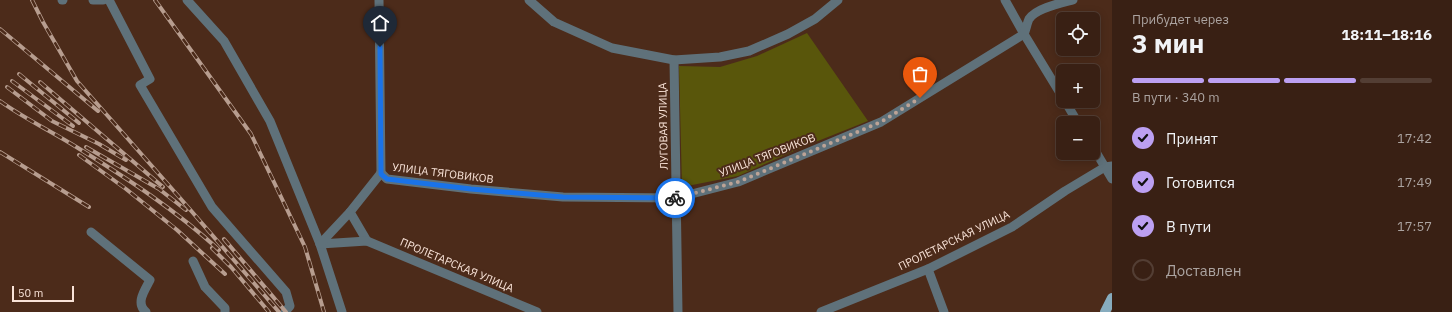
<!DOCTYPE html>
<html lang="ru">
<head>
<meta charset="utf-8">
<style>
	:root { --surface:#392014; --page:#442d22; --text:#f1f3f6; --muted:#aba3a0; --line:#533e34; --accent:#bca0f2 }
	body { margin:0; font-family:"IBM Plex Sans",sans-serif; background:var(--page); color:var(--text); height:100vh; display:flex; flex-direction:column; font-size:15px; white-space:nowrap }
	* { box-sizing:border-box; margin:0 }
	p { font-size:13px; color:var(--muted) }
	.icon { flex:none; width:22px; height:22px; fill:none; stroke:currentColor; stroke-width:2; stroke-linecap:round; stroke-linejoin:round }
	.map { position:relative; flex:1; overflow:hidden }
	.side { display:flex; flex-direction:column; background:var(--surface); width:340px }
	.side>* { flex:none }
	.controls { position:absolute; left:1056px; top:12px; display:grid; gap:8px }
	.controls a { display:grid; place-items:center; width:44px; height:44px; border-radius:6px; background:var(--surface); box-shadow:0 2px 10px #0003,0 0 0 1px var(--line); font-size:20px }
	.scale { position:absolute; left:12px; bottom:10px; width:62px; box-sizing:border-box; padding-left:4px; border:2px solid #f9e3d8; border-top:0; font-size:11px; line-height:14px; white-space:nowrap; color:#f9e3d8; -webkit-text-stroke:3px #4c2b1a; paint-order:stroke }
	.pin { position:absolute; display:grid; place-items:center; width:34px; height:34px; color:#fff; margin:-41px -17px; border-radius:50% 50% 50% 0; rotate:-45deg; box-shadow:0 0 4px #0007 }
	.pin .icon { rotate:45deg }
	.courier { position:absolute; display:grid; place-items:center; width:40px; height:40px; margin:-20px; border:3px solid #1a73e8; border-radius:50%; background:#fff; color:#222; box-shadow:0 1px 5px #0007 }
	.head em { font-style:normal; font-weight:700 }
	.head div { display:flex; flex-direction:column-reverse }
	.head { display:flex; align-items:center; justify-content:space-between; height:68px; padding:0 20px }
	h1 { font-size:26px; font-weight:700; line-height:30px }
	.bar { display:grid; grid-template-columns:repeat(4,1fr); gap:6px 4px; align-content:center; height:48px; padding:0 20px }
	.bar i { height:5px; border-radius:3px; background:var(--line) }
	.bar .on { background:var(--accent) }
	.bar p { grid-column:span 4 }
	ol { padding:0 20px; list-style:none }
	li { display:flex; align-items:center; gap:12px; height:44px }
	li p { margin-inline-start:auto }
	li .icon { padding:4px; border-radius:50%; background:var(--accent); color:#111; stroke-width:4 }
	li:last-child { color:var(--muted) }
	li i { width:22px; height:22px; border:2px solid var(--line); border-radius:50% }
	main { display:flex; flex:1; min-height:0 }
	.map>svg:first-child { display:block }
</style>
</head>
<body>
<main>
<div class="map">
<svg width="1112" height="312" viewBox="0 0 1112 312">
	<rect width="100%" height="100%" fill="#4c2b1a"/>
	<path fill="#59560b" d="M807 33 868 121 803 147 738 176 682 187 679 66 720 67 757 56Z"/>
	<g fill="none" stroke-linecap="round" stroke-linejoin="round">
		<g stroke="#5f717a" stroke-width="9">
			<path d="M62 0H63"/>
			<path d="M93 0H103"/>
			<path d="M109 0 150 79 140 85 212 207 286 292 290 306 285 312"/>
			<path d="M187 0 224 41 270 121 320 244 342 312"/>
			<path d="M379 0 381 173"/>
			<path d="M529 0 554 22 612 48 674 60 720 57 749 51 788 34 815 19 838 0"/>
			<path d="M1005 0 1024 34 1063 98"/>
			<path d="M674 60 678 312"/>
			<path d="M1065 101 1078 123"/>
			<path d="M1093 147 1112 179"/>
			<path d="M381 173 387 179 471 189 563 197 676 198 738 182 881 122 1024 34C1026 30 1027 23 1029 19 1036 8 1061 3 1073 0"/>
			<path d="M91 232 150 280C145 290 135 303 146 312"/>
			<path d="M367 241 350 212 381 173"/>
			<path d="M320 244 367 241 537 312"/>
			<path d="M320 244 350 212"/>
			<path d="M193 261 205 287 225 308V312"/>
			<path d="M928 269 944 312"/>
			<path d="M821 312 928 269 1012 227 1065 191 1105 167 1112 166"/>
		</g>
		<path stroke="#87acbe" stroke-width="10" d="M1105 312 1112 298"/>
		<defs>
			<g id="rail">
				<path d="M32 0 43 22 77 81 180 198 279 312"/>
				<path d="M155 0 251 134 305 247 324 312"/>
				<path d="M0 29 98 111"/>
				<path d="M19 74 79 123"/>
				<path d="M12 81 73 126"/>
				<path d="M40 82 163 187"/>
				<path d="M7 87 52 121 99 144 126 160"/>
				<path d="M0 101C25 119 53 132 78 148 128 179 177 211 219 250"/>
				<path d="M86 147 159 189 186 210"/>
				<path d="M0 152 89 207"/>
				<path d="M79 155 126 189 177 230 225 274"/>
				<path d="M224 239 286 312"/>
				<path d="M212 248 231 267 269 312"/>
			</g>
		</defs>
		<use href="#rail" stroke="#b79d8f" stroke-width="4"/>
		<use href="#rail" stroke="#4c2b1a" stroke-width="2.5" stroke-dasharray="8" stroke-linecap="butt"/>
	</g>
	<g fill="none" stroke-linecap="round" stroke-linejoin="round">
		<path stroke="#bca396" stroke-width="4" stroke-dasharray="0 7.2" d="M675 198 738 182 881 122 920 98"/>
		<path stroke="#1a73e8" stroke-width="5" d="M380 47 381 174 387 179 471 189 563 197 675 198"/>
	</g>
	<g text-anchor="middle" stroke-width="4" stroke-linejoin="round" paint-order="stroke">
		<g font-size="11" fill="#f9e3d8" stroke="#4c2b1a">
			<text transform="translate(663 126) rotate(-91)" y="4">ЛУГОВАЯ УЛИЦА</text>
			<text transform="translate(767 155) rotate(-21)" y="4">УЛИЦА ТЯГОВИКОВ</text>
			<text transform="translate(443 173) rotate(7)" y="4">УЛИЦА ТЯГОВИКОВ</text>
			<text transform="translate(954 240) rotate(-26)" y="4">ПРОЛЕТАРСКАЯ УЛИЦА</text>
			<text transform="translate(457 265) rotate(23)" y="4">ПРОЛЕТАРСКАЯ УЛИЦА</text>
		</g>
	</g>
</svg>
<div class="controls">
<a><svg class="icon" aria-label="locate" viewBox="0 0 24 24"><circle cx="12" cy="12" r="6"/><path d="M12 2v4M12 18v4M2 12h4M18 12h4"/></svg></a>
<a>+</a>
<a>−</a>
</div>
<div class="scale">50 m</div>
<div class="pin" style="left:920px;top:98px;background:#ea580c"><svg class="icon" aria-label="bag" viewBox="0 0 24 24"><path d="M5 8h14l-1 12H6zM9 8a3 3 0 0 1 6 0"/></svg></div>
<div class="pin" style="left:380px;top:47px;background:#1f2937"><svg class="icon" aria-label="home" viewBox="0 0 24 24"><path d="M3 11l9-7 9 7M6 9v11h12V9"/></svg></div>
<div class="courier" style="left:675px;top:198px"><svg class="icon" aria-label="bike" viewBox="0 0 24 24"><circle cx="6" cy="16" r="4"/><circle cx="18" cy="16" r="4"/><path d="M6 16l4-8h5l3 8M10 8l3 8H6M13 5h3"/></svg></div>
</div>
<section class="side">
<div class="head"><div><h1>3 мин</h1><p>Прибудет через</p></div><em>18:11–18:16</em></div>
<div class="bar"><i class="on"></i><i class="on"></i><i class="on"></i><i></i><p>В пути · 340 m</p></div>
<ol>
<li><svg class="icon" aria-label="check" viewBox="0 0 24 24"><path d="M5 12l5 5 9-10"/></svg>Принят<p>17:42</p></li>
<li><svg class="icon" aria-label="check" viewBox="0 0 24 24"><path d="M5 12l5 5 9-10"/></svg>Готовится<p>17:49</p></li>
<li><svg class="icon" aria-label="check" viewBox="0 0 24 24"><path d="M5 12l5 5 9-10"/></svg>В пути<p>17:57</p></li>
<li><i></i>Доставлен</li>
</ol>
</section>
</main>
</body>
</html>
